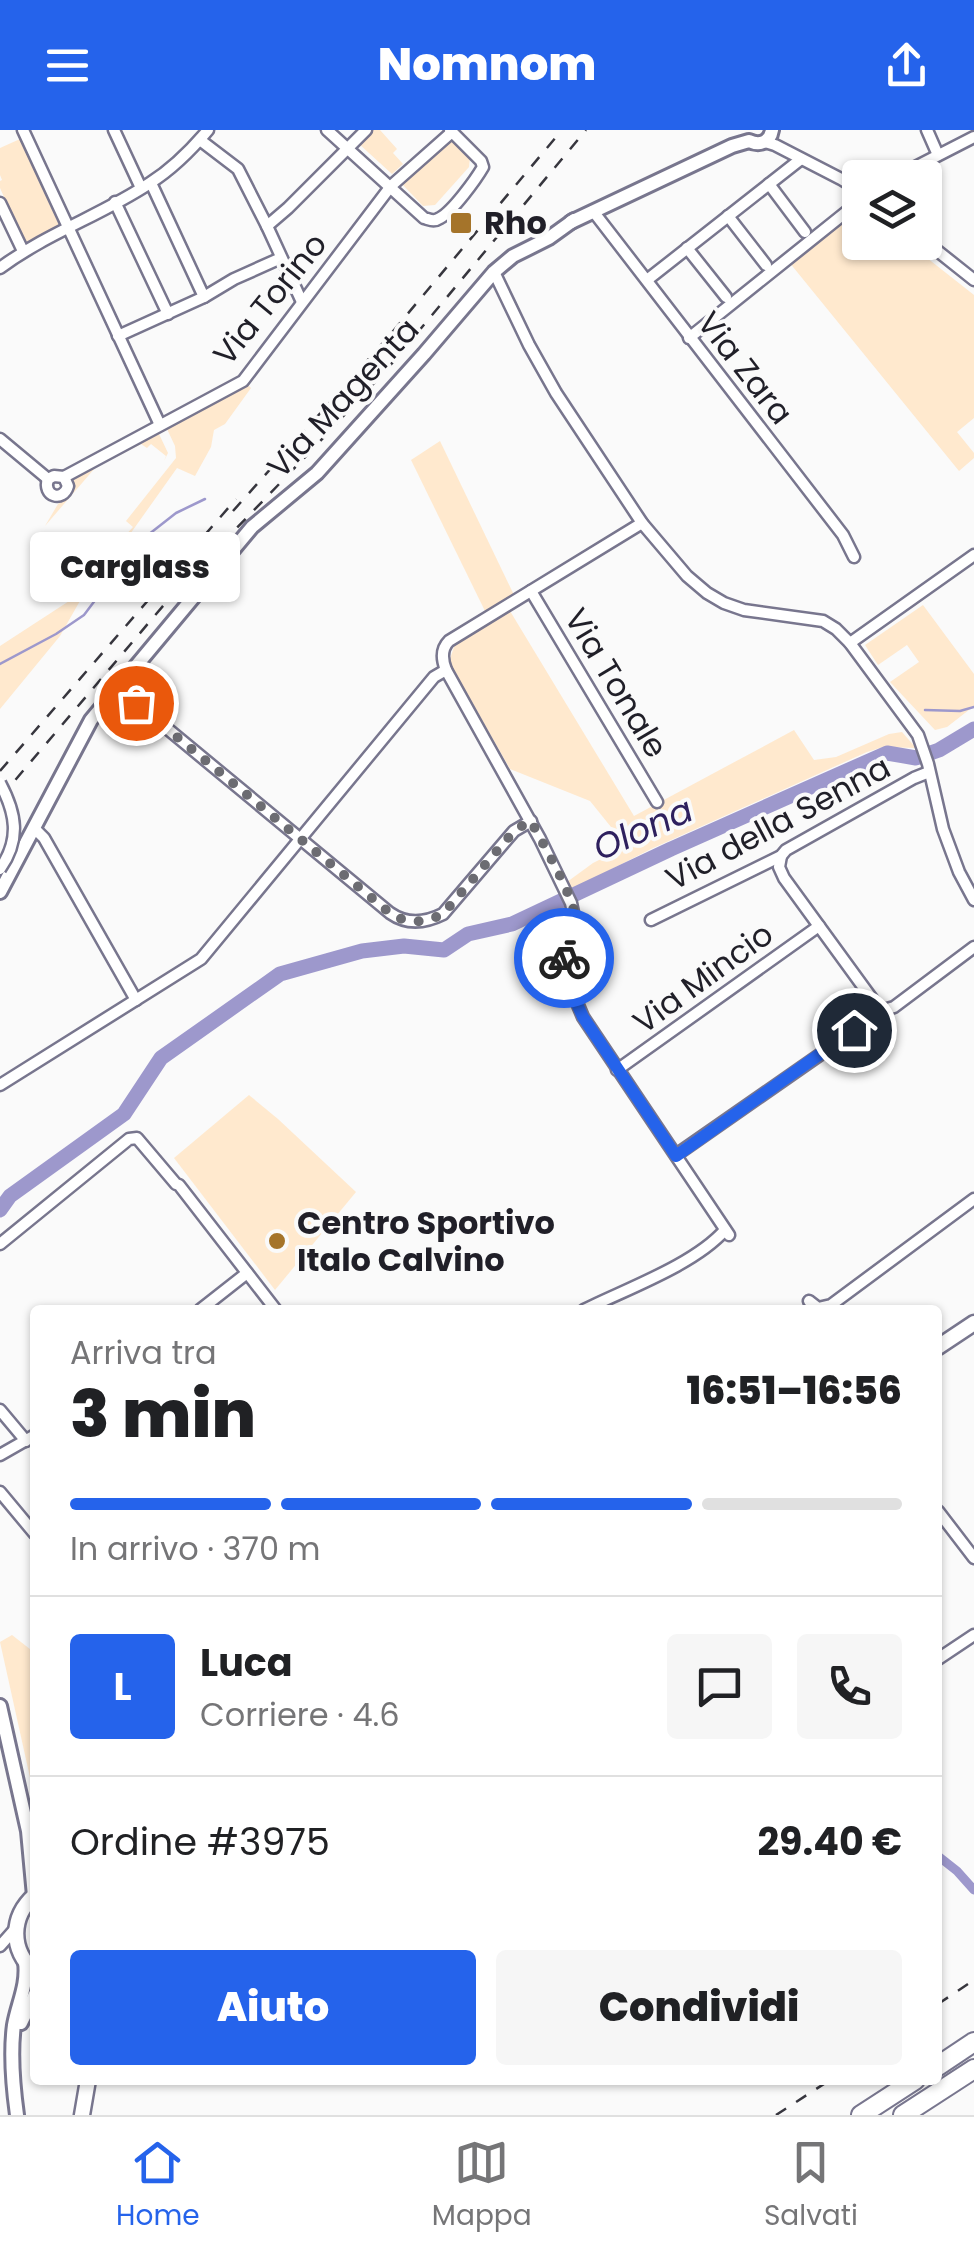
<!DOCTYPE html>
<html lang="it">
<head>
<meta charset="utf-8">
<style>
	:root { --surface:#fff; --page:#f6f6f6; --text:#202124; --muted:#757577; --line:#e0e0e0; --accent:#2563eb }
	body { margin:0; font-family:Poppins,sans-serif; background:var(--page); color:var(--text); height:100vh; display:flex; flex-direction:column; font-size:38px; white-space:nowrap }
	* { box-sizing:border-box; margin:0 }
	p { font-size:32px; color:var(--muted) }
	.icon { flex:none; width:55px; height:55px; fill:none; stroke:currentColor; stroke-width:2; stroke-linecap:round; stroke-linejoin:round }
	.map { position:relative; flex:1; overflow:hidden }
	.details { position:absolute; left:30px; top:1175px; width:912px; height:780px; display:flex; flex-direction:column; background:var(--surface); border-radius:10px; box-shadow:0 2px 8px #0004 }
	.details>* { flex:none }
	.fabs { position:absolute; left:842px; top:30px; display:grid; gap:20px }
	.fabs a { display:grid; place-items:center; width:100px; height:100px; border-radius:10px; background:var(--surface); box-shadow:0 2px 8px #0004; font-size:50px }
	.pin { position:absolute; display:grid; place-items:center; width:85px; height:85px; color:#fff; margin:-42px; border:5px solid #fff; border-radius:50%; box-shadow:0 2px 10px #0007 }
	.courier { position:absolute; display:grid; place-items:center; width:100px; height:100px; margin:-50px; border:8px solid #2563eb; border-radius:50%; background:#fff; color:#222; box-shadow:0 2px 12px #0007 }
	.bubble { position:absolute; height:70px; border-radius:10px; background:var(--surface); box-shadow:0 2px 8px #0004; font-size:32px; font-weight:800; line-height:70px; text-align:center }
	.overview em { font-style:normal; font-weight:800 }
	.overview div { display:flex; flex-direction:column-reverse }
	.overview { display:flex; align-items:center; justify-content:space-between; height:170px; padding:0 40px }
	h1 { font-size:65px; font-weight:800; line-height:75px }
	.bar { display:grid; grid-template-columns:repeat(4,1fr); gap:15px 10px; align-content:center; height:120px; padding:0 40px }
	.bar i { height:12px; border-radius:8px; background:var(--line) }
	.bar .selected { background:var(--accent) }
	.bar p { grid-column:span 4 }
	.line { display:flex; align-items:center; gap:25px; padding:0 40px; border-top:2px solid var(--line) }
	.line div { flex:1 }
	.round { display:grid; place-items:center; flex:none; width:105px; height:105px; border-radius:10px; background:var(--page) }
	.button { display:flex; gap:20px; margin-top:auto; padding:20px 40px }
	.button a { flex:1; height:115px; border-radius:10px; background:var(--accent); color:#fff; font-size:40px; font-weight:800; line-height:115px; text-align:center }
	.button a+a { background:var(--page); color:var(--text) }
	header { display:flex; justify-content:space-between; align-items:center; height:130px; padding:0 40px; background:var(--accent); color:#fff; font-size:45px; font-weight:800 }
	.menu { display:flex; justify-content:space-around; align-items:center; height:140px; border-top:2px solid var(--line); background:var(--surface); font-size:28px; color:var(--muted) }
	.menu a { display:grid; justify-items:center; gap:5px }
	.menu .selected { color:var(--accent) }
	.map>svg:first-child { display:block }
</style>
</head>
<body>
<header><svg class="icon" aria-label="menu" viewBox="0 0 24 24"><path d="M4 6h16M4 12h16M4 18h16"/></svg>Nomnom<svg class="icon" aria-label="share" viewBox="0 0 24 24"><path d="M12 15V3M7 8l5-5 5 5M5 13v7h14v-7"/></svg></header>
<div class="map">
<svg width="974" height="1985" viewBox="0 0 974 1985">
	<rect width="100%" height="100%" fill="#fafafa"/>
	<g fill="#ffe9ce">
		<path d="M371 0H380L397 19 393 23 403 34 392 44 358 13Z"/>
		<path d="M451 8 470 27 469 37 435 75 423 76 402 54Z"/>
		<path d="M20 9 59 95 25 114 0 58V51L2 50 0 45V18Z"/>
		<path d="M858 79H860V112L908 113 974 165V288L957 302 974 323V328L959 341 789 132Z"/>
		<path d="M248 255 251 258 225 294 214 300 211 317 195 346 177 338 106 438 85 462 60 506 0 579V516L83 462 70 443 43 461 68 430 84 443 117 402 124 407 133 397 126 391 176 328 175 316 167 299Z"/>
		<path d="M159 304 168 323 164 331 166 326 151 314 147 318 141 314 95 338 45 396 58 374 72 364 74 350 77 346Z"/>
		<path d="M440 311 514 465 485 481 411 330Z"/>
		<path d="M923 475 974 544V576L947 597 935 600 890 552 919 532 907 515 878 535 865 515Z"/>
		<path d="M510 481 634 686 794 600 814 630 836 627 889 604 902 602 916 618 883 617 867 622 651 719 571 760 567 752 593 733 631 714 628 703 611 697 590 671 510 639 449 532 455 514Z"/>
		<path d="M249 965 278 989 356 1062 275 1160 174 1028Z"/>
		<path d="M12 1505 35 1523V1670L0 1512Z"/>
	</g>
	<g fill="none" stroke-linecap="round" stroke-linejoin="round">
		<g stroke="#9d98cc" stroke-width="2.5">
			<path d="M0 534 56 504 84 485 139 412 176 383 205 369"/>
			<path d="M925 580 960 581 974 577"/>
		</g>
		<path stroke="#9d98cc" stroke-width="9" d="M938 1726 957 1741 974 1760"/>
		<path stroke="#9d98cc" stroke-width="15" d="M0 1080 10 1066 124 984 161 928 280 844 362 821 404 816 444 820 468 804 512 794 671 719 887 623 916 628 939 620 974 599"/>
		<defs>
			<g id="minor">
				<path d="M23 0 160 295"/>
				<path d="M114 0 141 58"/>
				<path d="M327 0 424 88C431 90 434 92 440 88 453 81 476 49 483 37L481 31 450 0"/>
				<path d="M927 0 938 25"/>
				<path d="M200 10 238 39 267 96 302 172"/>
				<path d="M765 12 775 15 841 49 860 61"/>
				<path d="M894 48 974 7"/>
				<path d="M151 53 204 167"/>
				<path d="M769 54 805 102"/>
				<path d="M115 72 168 184"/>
				<path d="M0 73 23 121"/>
				<path d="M593 81 843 405 854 427"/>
				<path d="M728 86 766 135"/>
				<path d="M267 96 288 78 366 0"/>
				<path d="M925 111 974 150"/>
				<path d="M687 118 726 167"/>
				<path d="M0 138C47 103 102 85 150 53 172 39 192 19 208 0"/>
				<path d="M494 142 529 215 556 263 642 393 687 446 707 463 724 473 744 480 823 491 836 499 850 513 918 605 928 634 943 699 959 742 974 770"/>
				<path d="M647 150 801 29"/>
				<path d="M118 206 204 167 234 149 281 128"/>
				<path d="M689 208 860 71"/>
				<path d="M0 309 48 349"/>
				<path d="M48 349 54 346 64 347 243 251 391 56 452 2"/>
				<path d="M48 349C42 366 63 373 68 356L64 347"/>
				<path d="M642 393 449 511C441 519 442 530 446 540L540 709 571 773 579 811 566 825 561 835 583 887 729 1105"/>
				<path d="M531 461 657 672"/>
				<path d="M850 513 974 425"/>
				<path d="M117 557 390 783C407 795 425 793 443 784L514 701 531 691"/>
				<path d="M34 698 44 708 136 870"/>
				<path d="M781 726 779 737 784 748 875 873 884 880 894 877 974 817"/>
				<path d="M651 790 781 726 786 720 914 648 929 642"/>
				<path d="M617 940 819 796"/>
				<path d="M0 955 201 829 434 547 446 540"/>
				<path d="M676 1025 884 880"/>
				<path d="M0 1114 129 1009 137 1008 176 1054 179 1055 276 1180"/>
				<path d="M809 1171 818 1178 831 1175 974 1069"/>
				<path d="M200 1180 247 1143"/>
				<path d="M584 1180C626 1159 694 1135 725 1100"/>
				<path d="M0 1280 26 1311"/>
				<path d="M0 1325 35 1305"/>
				<path d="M0 1362 35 1404"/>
				<path d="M938 1381 974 1428"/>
				<path d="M938 1529 974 1505"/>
				<path d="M0 1816 16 1798"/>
			</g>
			<g id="tertiary">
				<path d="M571 92 732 16 749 11C760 16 770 12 772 0"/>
				<path d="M0 762 91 590 252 397 317 343 424 224 494 142 513 126 549 108 574 90"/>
				<path d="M0 1576 28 1701 34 1766"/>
				<path d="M21 1893 35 1864"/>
				<path d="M17 1985C13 1956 10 1925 14 1895 18 1873 28 1855 25 1832"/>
			</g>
			<g id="secondary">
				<path d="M938 1217 974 1193"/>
				<path d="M35 1765C10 1787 10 1820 35 1842"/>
				<path d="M82 1985 88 1950"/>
			</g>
			<g id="motorway">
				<path d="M938 1936 974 1912"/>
				<path d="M861 1985 915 1950"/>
				<path d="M903 1985 974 1939"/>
			</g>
		</defs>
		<use href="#minor" stroke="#78768e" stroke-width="15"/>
		<use href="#tertiary" stroke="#78768e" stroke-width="18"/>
		<use href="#secondary" stroke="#78768e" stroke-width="19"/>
		<use href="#motorway" stroke="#78768e" stroke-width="22"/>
		<use href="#minor" stroke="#fff" stroke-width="10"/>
		<use href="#tertiary" stroke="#fff" stroke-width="12"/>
		<use href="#secondary" stroke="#fff" stroke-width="14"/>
		<use href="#motorway" stroke="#fff" stroke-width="18"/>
		<g stroke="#37363e" stroke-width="2.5" stroke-dasharray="12 12" stroke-linecap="butt">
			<path d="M233 381 389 206 562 0"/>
			<path d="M0 641 236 369"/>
			<path d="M0 668 174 463 311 321 388 238 586 0"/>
			<path d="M938 1874 974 1850"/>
			<path d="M776 1985 830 1950"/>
		</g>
		<defs>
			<path id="minor-bridge" d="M0 653C16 683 21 709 0 739"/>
		</defs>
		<use href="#minor-bridge" stroke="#78768e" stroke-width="15" stroke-linecap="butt"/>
		<use href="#minor-bridge" stroke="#fff" stroke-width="10"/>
	</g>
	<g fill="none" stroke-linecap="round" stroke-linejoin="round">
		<path stroke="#6c6c72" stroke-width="10" stroke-dasharray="0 18" d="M136 573 390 783C407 795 425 793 443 784L508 708 520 697 531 691C550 728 577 768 579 810L564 828"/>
		<path stroke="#2563eb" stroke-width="12" d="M564 828 561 839 583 887 676 1026 854 900"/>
	</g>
	<g fill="#a5742a" stroke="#fafafa" stroke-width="4">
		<rect x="449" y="81" width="24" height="24" rx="5"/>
		<circle cx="277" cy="1111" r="10"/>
	</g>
	<g text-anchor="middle" stroke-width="8" stroke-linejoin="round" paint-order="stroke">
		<g font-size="32" font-weight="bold" fill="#201f28" stroke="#fafafa" text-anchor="start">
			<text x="484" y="104">Rho</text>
			<text x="297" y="1104">Centro Sportivo<tspan x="297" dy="37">Italo Calvino</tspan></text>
		</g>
		<g font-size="32" fill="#201f28" stroke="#fafafa">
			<text transform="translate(270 169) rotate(-51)" y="11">Via Torino</text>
			<text transform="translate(745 238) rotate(52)" y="11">Via Zara</text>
			<text transform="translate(343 268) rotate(-47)" y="11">Via Magenta</text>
			<text transform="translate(616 553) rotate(59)" y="11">Via Tonale</text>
			<text transform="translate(778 693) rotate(-28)" y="11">Via della Senna</text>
			<text transform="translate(703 848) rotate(-36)" y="11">Via Mincio</text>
		</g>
		<g font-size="35" font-style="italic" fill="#2e205e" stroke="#fafafa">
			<text transform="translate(643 699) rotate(-24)" y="12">Olona</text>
		</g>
	</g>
</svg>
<div class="fabs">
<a><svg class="icon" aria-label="layers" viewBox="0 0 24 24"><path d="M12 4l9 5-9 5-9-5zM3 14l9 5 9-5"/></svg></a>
</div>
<div class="pin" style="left:136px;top:573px;background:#ea580c"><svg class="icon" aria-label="bag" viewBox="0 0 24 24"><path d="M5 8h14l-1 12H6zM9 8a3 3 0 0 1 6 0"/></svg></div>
<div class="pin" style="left:854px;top:900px;background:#1f2937"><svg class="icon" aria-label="home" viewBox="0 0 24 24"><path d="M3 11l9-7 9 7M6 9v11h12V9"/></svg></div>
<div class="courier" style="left:564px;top:828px"><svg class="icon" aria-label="bike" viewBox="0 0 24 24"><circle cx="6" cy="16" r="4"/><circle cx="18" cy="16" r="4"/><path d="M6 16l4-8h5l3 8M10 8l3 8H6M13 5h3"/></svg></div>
<div class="bubble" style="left:30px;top:402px;width:210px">Carglass</div>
<section class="details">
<div class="overview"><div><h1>3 min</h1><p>Arriva tra</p></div><em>16:51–16:56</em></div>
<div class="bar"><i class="selected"></i><i class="selected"></i><i class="selected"></i><i></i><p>In arrivo · 370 m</p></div>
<div class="line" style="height:180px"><b class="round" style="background:var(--accent);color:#fff">L</b><div><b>Luca</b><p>Corriere · 4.6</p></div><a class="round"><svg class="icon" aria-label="chat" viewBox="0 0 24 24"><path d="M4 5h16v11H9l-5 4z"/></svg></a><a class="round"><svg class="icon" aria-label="phone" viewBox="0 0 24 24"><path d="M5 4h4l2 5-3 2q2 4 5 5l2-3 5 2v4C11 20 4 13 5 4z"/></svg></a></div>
<div class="line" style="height:130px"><div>Ordine #3975</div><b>29.40 €</b></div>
<div class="button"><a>Aiuto</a><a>Condividi</a></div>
</section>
</div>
<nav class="menu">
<a class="selected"><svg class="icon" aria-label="home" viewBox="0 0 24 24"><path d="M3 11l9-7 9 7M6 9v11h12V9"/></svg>Home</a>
<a><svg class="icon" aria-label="map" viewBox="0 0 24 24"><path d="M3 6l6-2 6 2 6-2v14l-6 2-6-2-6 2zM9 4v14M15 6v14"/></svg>Mappa</a>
<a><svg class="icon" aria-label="saved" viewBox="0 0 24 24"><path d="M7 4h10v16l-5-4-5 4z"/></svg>Salvati</a>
</nav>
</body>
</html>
